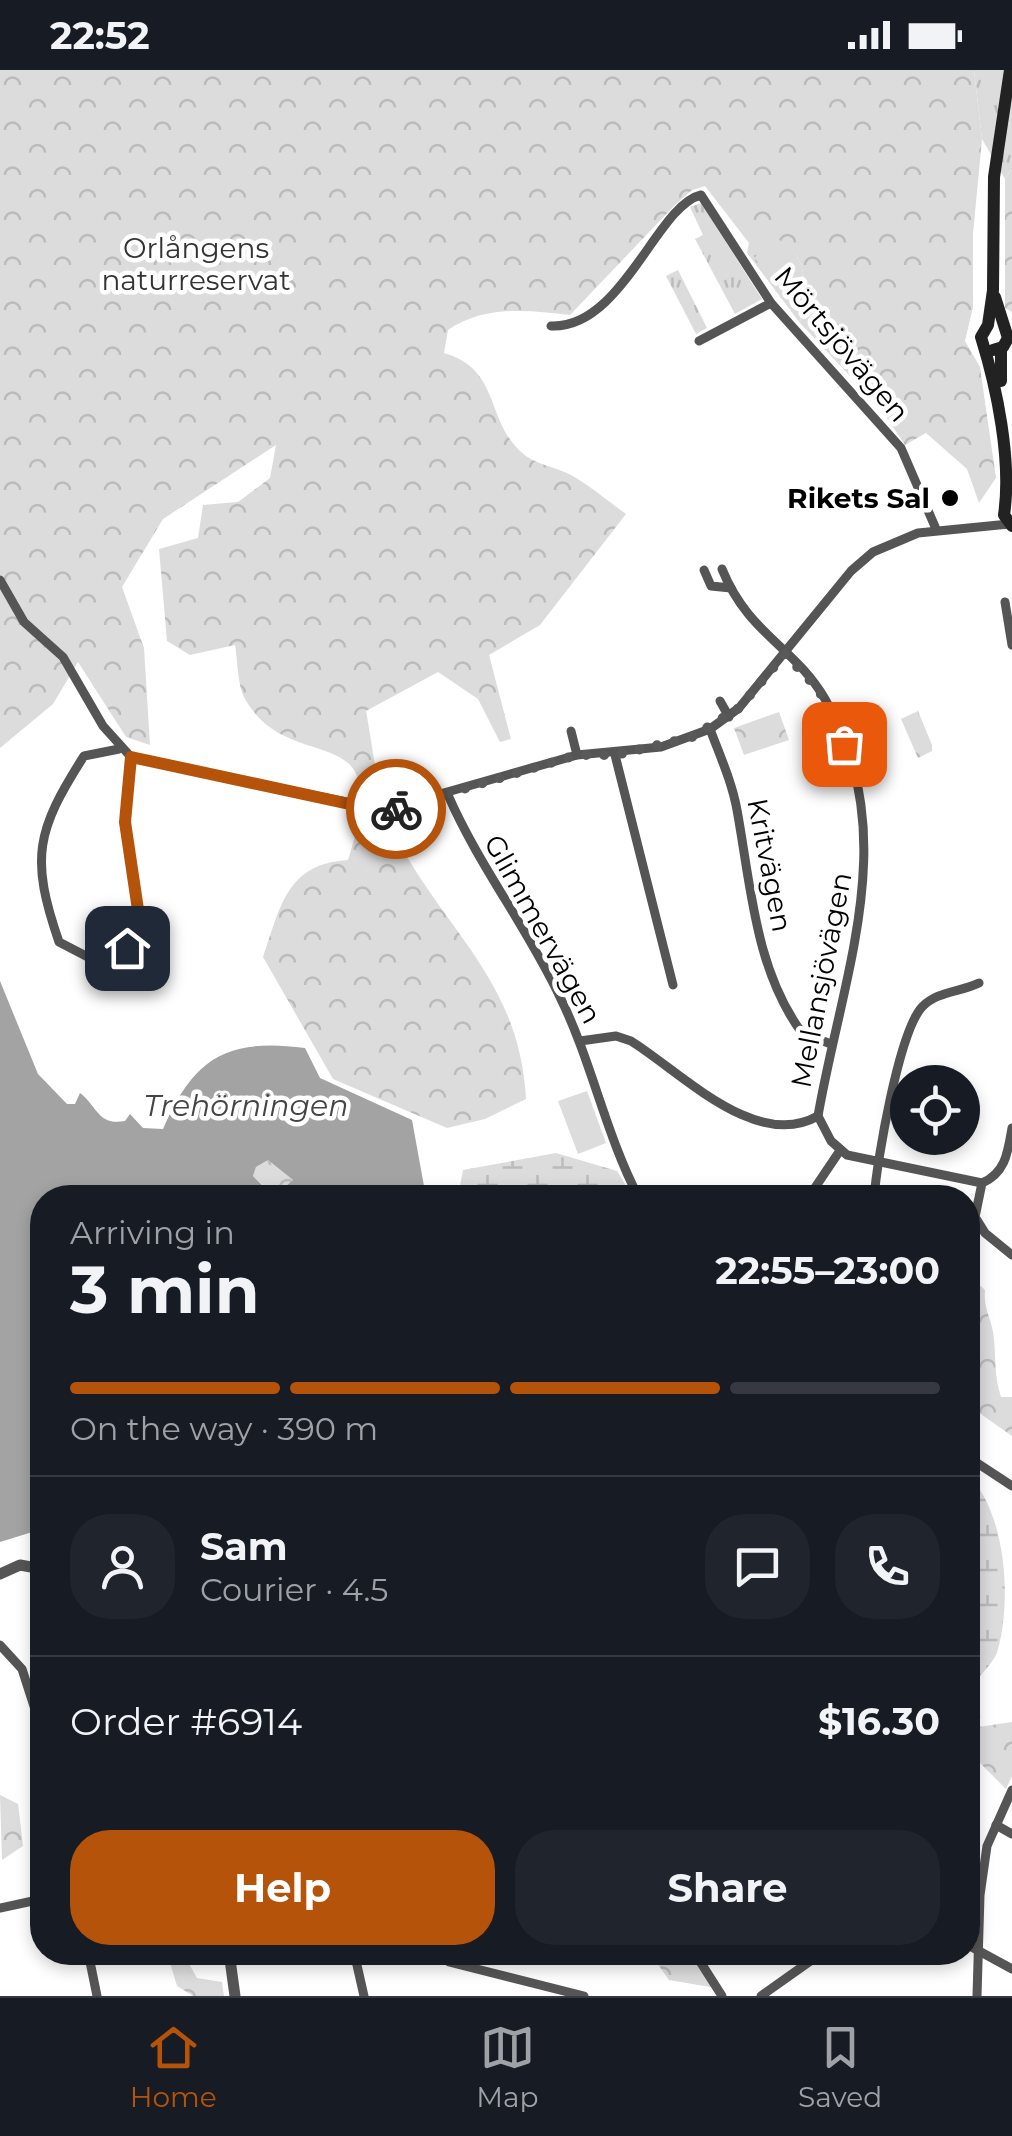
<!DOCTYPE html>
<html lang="en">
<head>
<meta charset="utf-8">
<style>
	:root { --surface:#171b24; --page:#20242c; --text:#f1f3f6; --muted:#9ea1a6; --line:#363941; --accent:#b45309 }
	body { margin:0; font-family:Montserrat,sans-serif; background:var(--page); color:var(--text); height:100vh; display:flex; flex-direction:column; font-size:38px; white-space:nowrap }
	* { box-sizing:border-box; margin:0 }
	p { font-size:32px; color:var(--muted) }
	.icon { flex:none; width:55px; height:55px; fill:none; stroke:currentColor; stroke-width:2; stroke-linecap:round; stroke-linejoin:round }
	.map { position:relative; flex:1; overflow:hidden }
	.side { position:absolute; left:30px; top:1115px; width:950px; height:780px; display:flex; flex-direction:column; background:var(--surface); border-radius:40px; box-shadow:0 5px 15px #0003 }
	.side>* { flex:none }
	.buttons { position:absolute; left:890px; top:995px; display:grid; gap:20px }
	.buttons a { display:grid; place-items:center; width:90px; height:90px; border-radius:50%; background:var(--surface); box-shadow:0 5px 15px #0003; font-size:50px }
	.pin { position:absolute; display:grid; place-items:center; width:85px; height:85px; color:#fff; margin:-42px; border-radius:20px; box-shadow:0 5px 15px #0006 }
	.courier { position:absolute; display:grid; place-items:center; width:100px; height:100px; margin:-50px; border:8px solid #b45309; border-radius:50%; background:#fff; color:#222; box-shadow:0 2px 12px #0007 }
	.head em { font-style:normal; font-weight:700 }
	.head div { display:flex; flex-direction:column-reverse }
	.head { display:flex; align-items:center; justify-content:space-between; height:170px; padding:0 40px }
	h1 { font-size:65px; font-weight:700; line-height:75px }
	.bar { display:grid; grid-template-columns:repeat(4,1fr); gap:15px 10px; align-content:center; height:120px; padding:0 40px }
	.bar i { height:12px; border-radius:8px; background:var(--line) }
	.bar .selected { background:var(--accent) }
	.bar p { grid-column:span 4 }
	.line { display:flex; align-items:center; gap:25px; padding:0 40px; border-top:2px solid var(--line) }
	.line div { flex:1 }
	.round { display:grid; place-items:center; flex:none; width:105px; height:105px; border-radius:40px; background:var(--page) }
	.button { display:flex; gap:20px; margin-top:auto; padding:20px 40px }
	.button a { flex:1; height:115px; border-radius:40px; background:var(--accent); color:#fff; font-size:40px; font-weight:700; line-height:115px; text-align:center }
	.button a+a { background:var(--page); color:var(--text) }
	.status { display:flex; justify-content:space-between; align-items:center; height:70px; padding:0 50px; background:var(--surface); direction:ltr }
	.status svg { height:28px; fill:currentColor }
	.menu { display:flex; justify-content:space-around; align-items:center; height:140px; border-top:2px solid var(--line); background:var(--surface); font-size:28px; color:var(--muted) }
	.menu a { display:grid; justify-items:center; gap:5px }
	.menu .selected { color:var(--accent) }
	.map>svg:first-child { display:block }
</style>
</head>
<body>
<div class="status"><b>22:52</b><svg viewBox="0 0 49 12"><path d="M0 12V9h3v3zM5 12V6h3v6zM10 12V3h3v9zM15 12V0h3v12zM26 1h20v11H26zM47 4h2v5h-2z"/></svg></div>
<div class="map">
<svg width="1012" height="1926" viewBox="0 0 1012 1926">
	<defs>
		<pattern id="grass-tufts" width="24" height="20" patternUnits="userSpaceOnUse" patternTransform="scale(2.5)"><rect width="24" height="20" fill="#dcdcdc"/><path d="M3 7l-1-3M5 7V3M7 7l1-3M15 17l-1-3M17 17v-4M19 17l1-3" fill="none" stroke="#bbb"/></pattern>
		<pattern id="forest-crowns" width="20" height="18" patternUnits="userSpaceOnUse" patternTransform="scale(2.5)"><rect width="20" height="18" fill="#dcdcdc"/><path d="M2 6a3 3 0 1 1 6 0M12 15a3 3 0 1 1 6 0" fill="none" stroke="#bbb"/></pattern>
		<pattern id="wetland-marsh" width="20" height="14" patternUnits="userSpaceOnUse" patternTransform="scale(2.5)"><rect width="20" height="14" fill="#dcdcdc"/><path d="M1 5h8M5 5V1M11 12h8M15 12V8" fill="none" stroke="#bbb"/></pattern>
	</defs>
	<rect width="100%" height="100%" fill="#fff"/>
	<g fill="url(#grass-tufts)">
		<path d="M974 0H1012V97L1005 109 982 69Z"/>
		<path d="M701 133 762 229 735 244 695 169 703 165 690 137Z"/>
		<path d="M765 162C813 182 805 212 800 253L747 183 749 173Z"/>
		<path d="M678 200 707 258 696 264 666 206Z"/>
	</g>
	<g fill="url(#forest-crowns)">
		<path d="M0 0H974L982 69 973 164V237L965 271 980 297 996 408 979 433 967 399 926 363 905 375 881 339 800 253C805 212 813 182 765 163L749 173 705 116 692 120 674 136 570 245C527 240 485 235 448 260L444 283C503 300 484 354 526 386 540 396 561 398 576 408 593 418 609 432 626 444L540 555 489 585 511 669 500 672 478 629 438 602 366 641C374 683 377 730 397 769 446 862 520 912 526 1029L485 1049 447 1058 333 1009 263 887C281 836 286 794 348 790 397 639 292 711 245 629 237 615 238 591 235 575L190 585 167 571 159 479 198 468 203 435 238 432 270 408 276 375 163 449 122 517 144 578 150 675 126 667 78 592 53 634 0 678Z"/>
		<path d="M1012 97V242L1005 238V109Z"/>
		<path d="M918 641 932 675V681L918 688 901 649Z"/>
		<path d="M779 642 789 670 744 685 734 658Z"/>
		<path d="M268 1090 293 1110 280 1121 266 1118 253 1106 256 1097Z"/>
		<path d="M968 1204 985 1220C983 1239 993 1251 994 1269 996 1291 994 1305 1001 1327H1012V1366L978 1342 968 1346Z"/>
		<path d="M1012 1652V1706L1006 1719 972 1685 978 1657Z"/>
		<path d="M0 1725 18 1734 23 1776 2 1790Z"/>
		<path d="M167 1883H183L197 1908 222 1912 224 1926H193L177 1916Z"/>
		<path d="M650 1883H687L716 1918 669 1910Z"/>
	</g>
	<g fill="url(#wetland-marsh)">
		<path d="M556 1083 617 1101 633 1127H458L463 1100Z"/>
		<path d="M968 1405C1007 1443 1012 1534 997 1583 991 1596 976 1609 968 1620Z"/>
	</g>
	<g fill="#dcdcdc">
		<path d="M771 171 802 202 785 219 754 188Z"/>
		<path d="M587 1021 606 1073 578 1084 558 1031Z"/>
	</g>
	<path fill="#a3a3a3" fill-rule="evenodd" d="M0 911 38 1004 67 1034H75L80 1023C98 1037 98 1056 125 1051L130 1044 143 1058 163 1059C194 987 227 968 305 978L320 1008 412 1050 426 1127 42 1128V1459L0 1472ZM268 1090 293 1110 280 1121 265 1118 253 1106 256 1097Z"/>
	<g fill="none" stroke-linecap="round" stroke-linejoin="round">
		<path stroke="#a3a3a3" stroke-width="2.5" d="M968 1644 979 1647"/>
		<g stroke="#555" stroke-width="9">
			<path d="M551 256C622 259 657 135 701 125L771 233 901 378 936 459"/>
			<path d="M699 271 771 233"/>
			<path d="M722 499C748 564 794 576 825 629 904 764 842 906 818 1046L831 1071 847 1085 982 1113"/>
			<path d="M704 500 711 516 731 518"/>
			<path d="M0 510 24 552 63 587 103 656 131 687 384 740 577 685 661 677 710 659 739 638 851 501 873 482 918 463 1009 454"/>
			<path d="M1005 532 1012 575"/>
			<path d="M720 631 729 647"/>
			<path d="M710 659C720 686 732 712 737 740 751 816 755 899 802 963L831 974"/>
			<path d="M571 661 577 685"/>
			<path d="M119 679 84 686C36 761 30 788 59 872L111 899 118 879 136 876 141 860 125 752 131 687"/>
			<path d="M615 685 673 915"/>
			<path d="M448 725C479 796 527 857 560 927 592 992 605 1063 639 1128"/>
			<path d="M580 971 616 966 631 971C682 1003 756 1081 818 1046"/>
			<path d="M1012 1058C1008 1081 1006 1103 982 1113L975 1147 985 1163 1012 1185"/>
			<path d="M808 1128 839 1082"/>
			<path d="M874 1128C877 1090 899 962 922 937 937 921 961 922 979 913"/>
			<path d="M968 1387 1012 1416"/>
			<path d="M0 1575 22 1599 42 1661"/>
			<path d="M968 1719V1716"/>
			<path d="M996 1755 1012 1764"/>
			<path d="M0 1838 42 1829"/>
			<path d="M968 1875 1012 1899"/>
			<path d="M88 1882 97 1926"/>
			<path d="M354 1882 364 1926"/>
			<path d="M440 1882 449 1892 584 1926"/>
			<path d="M694 1882 722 1926"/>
			<path d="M761 1926 823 1882"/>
			<path d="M977 1926 980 1825 987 1776 1012 1720"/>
		</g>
		<g stroke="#555" stroke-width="11">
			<path d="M0 1504 20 1495 42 1499"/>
			<path d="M229 1882 235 1926"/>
		</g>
		<g stroke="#222" stroke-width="12">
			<path d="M1010 0 994 107 993 220 988 255 981 267C997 318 1012 391 1004 445L1012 456"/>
			<path d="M993 280 1003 277 1008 268 995 227"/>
			<path d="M1001 311V279"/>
		</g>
	</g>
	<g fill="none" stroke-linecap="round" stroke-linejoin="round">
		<path stroke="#595959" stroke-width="10" stroke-dasharray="0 18" d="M396 739 577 685H616L692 667 739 638 785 584 819 620 844 674"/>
		<path stroke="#b45309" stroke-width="12" d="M127 878 140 870 141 860 125 752 131 687 368 738 396 739"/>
	</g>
	<circle fill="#000" stroke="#fff" stroke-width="4" cx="950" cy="428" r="10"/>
	<g text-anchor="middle" stroke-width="9" stroke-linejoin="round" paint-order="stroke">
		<g font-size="28" fill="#333" stroke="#fff">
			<text x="196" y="188">Orlångens<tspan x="196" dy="32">naturreservat</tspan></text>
		</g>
		<g font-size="28" fill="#000" stroke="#fff">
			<text transform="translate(842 274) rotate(50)" y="10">Mörtsjövägen</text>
			<text transform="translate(770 795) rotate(79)" y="10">Kritvägen</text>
			<text transform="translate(543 859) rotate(61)" y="10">Glimmervägen</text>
			<text transform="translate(821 910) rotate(-79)" y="10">Mellansjövägen</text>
		</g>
		<g font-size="28" font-weight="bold" fill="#000" stroke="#fff" text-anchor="end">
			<text x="930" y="438">Rikets Sal</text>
		</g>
		<g font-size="30" font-style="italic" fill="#444" stroke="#fff">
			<text x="246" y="1046">Trehörningen</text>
		</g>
	</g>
</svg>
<div class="buttons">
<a><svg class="icon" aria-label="locate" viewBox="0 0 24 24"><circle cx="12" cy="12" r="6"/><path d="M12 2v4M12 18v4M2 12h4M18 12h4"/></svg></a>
</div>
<div class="pin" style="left:844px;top:674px;background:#ea580c"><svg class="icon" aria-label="bag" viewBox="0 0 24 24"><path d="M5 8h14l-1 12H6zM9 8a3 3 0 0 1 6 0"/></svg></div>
<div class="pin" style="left:127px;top:878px;background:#1f2937"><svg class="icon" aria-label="home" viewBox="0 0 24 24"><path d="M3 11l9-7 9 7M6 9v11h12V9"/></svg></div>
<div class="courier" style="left:396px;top:739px"><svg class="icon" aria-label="bike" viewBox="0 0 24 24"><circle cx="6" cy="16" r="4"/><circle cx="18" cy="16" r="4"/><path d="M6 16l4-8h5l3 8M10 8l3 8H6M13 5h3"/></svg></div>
<section class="side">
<div class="head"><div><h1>3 min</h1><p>Arriving in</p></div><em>22:55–23:00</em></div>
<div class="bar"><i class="selected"></i><i class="selected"></i><i class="selected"></i><i></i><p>On the way · 390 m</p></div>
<div class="line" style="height:180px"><a class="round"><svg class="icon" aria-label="person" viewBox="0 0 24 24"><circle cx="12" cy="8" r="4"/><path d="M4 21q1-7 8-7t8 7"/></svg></a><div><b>Sam</b><p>Courier · 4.5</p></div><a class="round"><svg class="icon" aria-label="chat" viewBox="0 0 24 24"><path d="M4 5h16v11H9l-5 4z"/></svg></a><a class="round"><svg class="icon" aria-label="phone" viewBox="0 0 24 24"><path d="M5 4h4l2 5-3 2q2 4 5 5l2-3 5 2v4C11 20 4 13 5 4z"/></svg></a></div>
<div class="line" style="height:130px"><div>Order #6914</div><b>$16.30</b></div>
<div class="button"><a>Help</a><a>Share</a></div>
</section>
</div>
<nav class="menu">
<a class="selected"><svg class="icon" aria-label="home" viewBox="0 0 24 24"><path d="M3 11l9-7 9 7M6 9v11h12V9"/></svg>Home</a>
<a><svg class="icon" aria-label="map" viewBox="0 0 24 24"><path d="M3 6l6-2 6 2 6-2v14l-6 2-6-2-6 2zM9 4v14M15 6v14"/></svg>Map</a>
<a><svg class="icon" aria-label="saved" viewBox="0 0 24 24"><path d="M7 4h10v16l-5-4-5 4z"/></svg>Saved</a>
</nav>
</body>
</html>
